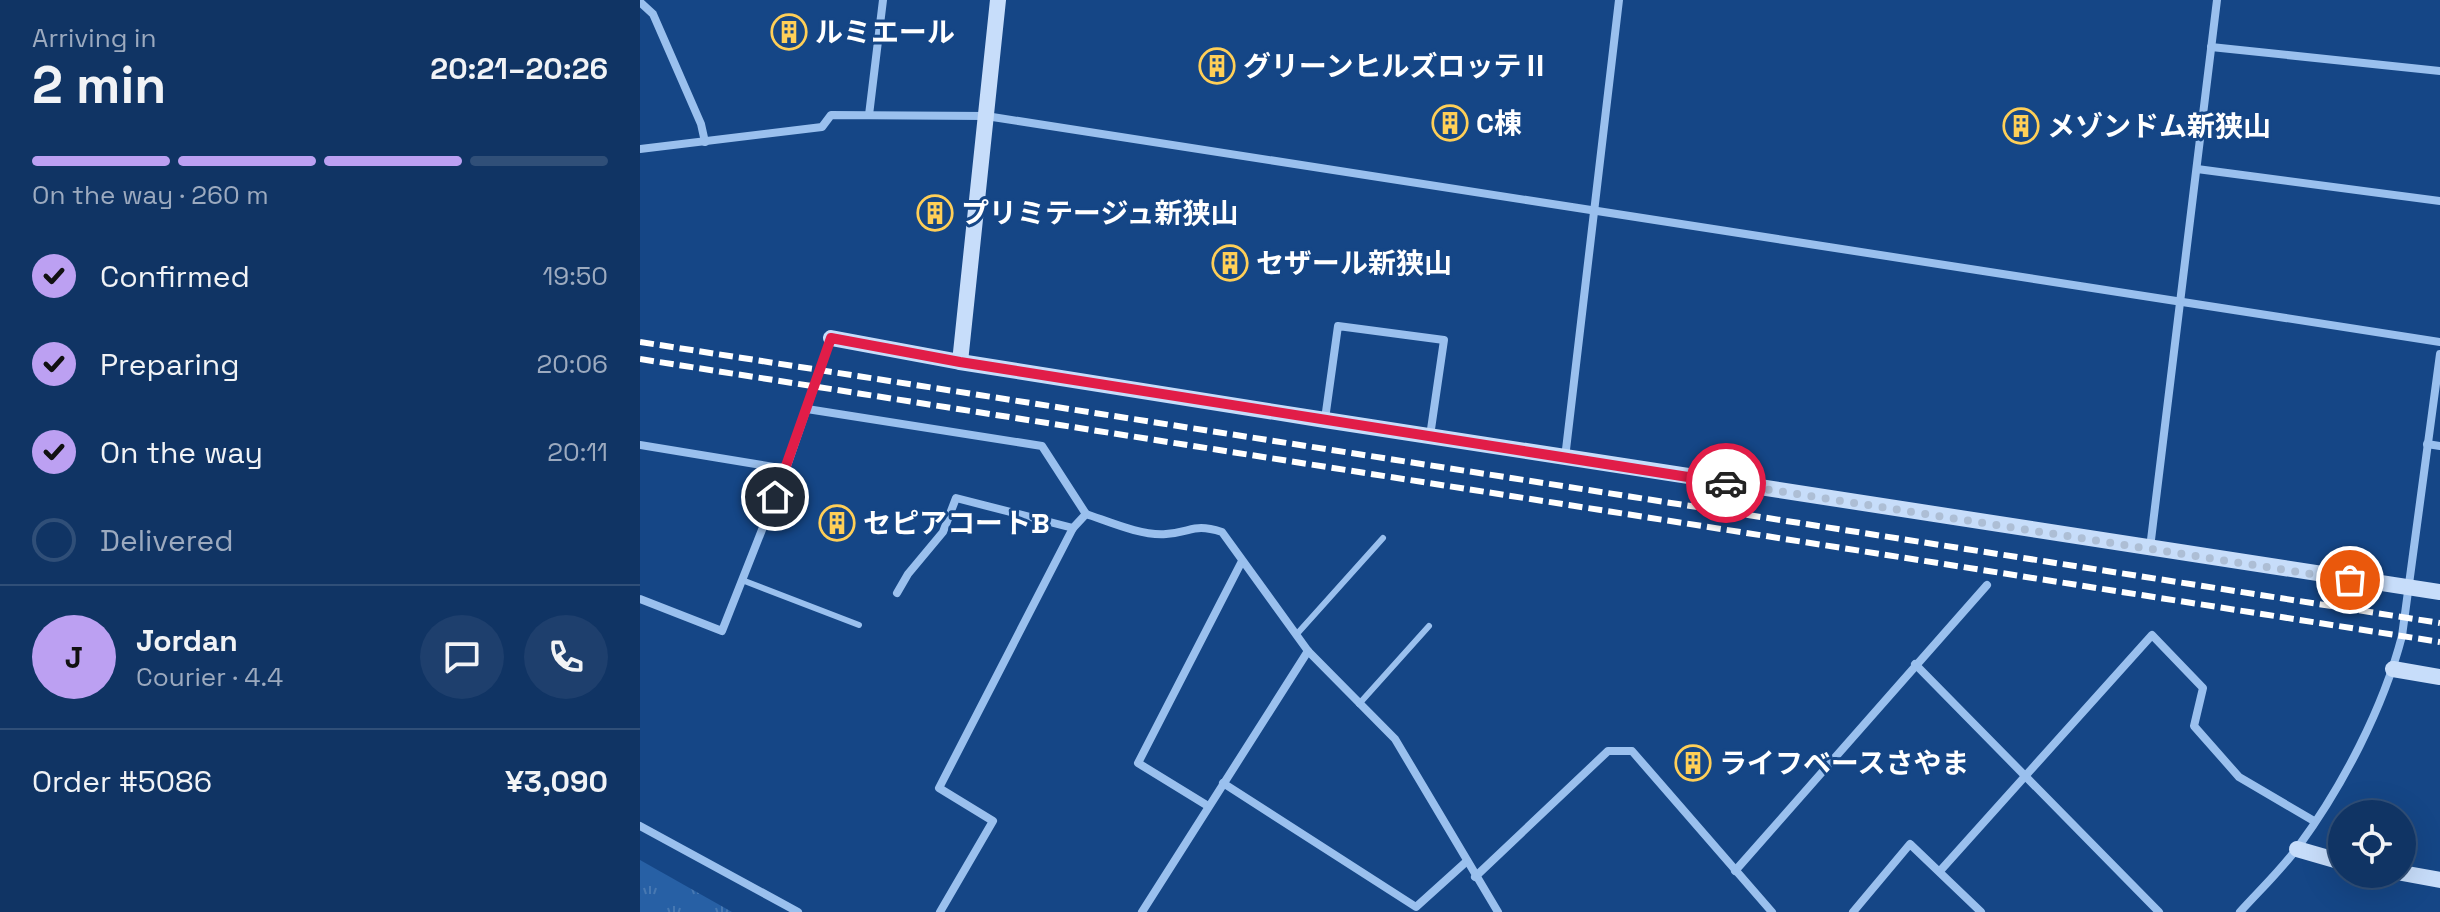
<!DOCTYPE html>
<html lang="en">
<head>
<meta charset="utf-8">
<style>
	:root { --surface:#103464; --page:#1e3f6d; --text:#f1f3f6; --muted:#9caabf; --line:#304f78; --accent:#bca0f2 }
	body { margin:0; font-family:"Space Grotesk","Noto Sans JP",sans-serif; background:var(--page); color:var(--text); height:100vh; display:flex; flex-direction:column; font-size:30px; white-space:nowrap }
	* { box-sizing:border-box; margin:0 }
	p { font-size:26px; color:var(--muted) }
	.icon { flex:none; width:44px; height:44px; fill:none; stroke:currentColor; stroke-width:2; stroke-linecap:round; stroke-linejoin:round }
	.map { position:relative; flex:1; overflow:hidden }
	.details { display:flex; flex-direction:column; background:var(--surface); width:640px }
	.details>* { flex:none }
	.controls { position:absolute; left:1688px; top:800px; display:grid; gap:16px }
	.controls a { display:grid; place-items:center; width:88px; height:88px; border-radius:50%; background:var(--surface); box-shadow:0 8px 32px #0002,0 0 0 2px var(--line); font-size:40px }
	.pin { position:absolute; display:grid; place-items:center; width:68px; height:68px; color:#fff; margin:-34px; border:4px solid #fff; border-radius:50%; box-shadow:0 2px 8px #0007 }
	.courier { position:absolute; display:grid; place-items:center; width:80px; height:80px; margin:-40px; border:6px solid #e11d48; border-radius:50%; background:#fff; color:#222; box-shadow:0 2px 10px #0007 }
	.summary em { font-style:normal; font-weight:600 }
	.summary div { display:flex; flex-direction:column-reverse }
	.summary { display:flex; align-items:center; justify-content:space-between; height:136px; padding:0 32px }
	h1 { font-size:52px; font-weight:600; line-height:60px }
	.bar { display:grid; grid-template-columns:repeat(4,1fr); gap:12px 8px; align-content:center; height:96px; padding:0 32px }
	.bar i { height:10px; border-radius:6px; background:var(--line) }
	.bar .current { background:var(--accent) }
	.bar p { grid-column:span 4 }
	.line { display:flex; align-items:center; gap:20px; padding:0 32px; border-top:2px solid var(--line) }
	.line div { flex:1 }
	.round { display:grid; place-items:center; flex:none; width:84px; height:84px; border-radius:42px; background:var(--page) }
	ol { padding:0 32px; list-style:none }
	li { display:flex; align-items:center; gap:24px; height:88px }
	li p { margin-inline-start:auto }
	li .icon { padding:8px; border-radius:50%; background:var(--accent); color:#111; stroke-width:4 }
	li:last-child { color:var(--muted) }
	li i { width:44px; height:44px; border:4px solid var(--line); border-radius:50% }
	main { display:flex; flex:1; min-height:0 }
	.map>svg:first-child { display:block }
</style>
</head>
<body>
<main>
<section class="details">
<div class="summary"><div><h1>2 min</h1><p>Arriving in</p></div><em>20:21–20:26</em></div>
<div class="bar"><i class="current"></i><i class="current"></i><i class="current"></i><i></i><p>On the way · 260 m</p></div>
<ol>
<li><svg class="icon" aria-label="check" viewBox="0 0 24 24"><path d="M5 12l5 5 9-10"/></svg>Confirmed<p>19:50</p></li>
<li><svg class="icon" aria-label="check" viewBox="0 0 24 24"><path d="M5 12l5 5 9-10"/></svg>Preparing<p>20:06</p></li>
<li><svg class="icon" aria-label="check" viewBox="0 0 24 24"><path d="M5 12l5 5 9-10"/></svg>On the way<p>20:11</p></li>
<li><i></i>Delivered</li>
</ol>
<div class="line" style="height:144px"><b class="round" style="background:var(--accent);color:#111">J</b><div><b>Jordan</b><p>Courier · 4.4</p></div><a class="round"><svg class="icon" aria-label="chat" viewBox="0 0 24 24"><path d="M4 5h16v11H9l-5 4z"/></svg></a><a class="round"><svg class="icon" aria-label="phone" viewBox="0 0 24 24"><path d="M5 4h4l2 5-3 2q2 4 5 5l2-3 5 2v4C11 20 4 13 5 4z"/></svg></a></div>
<div class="line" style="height:104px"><div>Order #5086</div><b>¥3,090</b></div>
</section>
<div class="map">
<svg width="1800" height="912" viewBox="0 0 1800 912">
	<defs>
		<pattern id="grass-tufts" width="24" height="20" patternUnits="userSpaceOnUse" patternTransform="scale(2)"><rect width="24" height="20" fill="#2760a5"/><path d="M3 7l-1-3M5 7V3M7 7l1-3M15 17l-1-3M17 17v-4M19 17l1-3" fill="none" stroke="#4778b2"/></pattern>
	</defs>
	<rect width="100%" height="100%" fill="#154686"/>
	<path fill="url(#grass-tufts)" d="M0 860 92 912H0Z"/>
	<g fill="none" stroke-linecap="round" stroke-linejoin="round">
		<g stroke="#9ac0ee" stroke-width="6">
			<path d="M102 580 219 625"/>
			<path d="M656 635 743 538"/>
			<path d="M719 704 789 626"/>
		</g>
		<g stroke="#9ac0ee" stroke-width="8">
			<path d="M0 2 13 14 61 124 65 142"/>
			<path d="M1571 47 1800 71"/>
			<path d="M229 115 243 0"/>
			<path d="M0 149 182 127 191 115 346 116 1800 342"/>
			<path d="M1557 169 1800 201"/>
			<path d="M167 409 402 446 446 514 433 528 299 788 353 821 300 912"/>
			<path d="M685 419 698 326 804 340 790 436"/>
			<path d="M1787 444 1800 446"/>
			<path d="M0 445 146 469"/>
			<path d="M925 458 979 0"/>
			<path d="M446 514C470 522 501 536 526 534 553 532 553 523 582 532L668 651 755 739 858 912"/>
			<path d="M1510 548 1577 0"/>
			<path d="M257 593 268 574 303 532 316 498 433 528"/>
			<path d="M0 599 82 631 146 469 191 338"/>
			<path d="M1275 664 1519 912"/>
			<path d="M583 783 776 907 827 861"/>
			<path d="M568 806 498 763 602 561"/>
			<path d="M0 826 158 912"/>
			<path d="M1095 871 1347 585"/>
			<path d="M1300 871 1512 635 1563 688 1554 726 1599 777 1674 821"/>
			<path d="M835 877 968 751H992L1132 912"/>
			<path d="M502 912 668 651"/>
			<path d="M1213 912 1270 844 1341 912"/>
			<path d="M1600 912C1619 891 1641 870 1658 847 1702 787 1743 709 1762 636L1800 354"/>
		</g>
		<g stroke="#c7ddfa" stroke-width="16">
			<path d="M191 338 320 362 685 420 1800 592"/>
			<path d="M320 362 358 0"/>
			<path d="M1753 669 1800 677"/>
			<path d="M1657 849 1702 862"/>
			<path d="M1762 873 1800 880"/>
		</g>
		<g stroke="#fff" stroke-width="6" stroke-dasharray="14 6" stroke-linecap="butt">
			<path d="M0 342 1800 623"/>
			<path d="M0 359 1800 642"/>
		</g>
	</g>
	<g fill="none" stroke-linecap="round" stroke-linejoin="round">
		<path stroke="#adbed5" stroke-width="8" stroke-dasharray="0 14.4" d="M1086 483 1710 580"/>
		<path stroke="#e11d48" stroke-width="10" d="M135 497 191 338 320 362 1086 483"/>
	</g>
	<defs>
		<symbol id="building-ring" viewBox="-11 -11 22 22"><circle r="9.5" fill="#154686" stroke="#ffcf57" stroke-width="1.5"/><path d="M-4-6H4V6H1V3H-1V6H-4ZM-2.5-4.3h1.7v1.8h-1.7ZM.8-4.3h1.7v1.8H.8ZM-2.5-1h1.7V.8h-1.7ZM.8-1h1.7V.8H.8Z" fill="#ffcf57"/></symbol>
	</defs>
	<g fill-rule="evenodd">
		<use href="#building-ring" x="129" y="12" width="40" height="40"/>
		<use href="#building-ring" x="557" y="46" width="40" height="40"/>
		<use href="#building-ring" x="790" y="103" width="40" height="40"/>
		<use href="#building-ring" x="1361" y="106" width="40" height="40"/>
		<use href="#building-ring" x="275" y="193" width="40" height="40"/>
		<use href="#building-ring" x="570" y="243" width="40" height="40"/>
		<use href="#building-ring" x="177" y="503" width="40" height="40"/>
		<use href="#building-ring" x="1033" y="743" width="40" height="40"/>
	</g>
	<g text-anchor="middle" stroke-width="6" stroke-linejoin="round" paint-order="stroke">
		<g font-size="28" font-weight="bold" fill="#fff" stroke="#154686" text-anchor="start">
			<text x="175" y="42">ルミエール</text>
			<text x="603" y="76">グリーンヒルズロッテⅡ</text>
			<text x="836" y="133">C棟</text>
			<text x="1407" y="136">メゾンドム新狭山</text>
			<text x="321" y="223">プリミテージュ新狭山</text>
			<text x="616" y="273">セザール新狭山</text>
			<text x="223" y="533">セピアコートB</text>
			<text x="1079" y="773">ライフベースさやま</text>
		</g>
	</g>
</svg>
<div class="controls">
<a><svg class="icon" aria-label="locate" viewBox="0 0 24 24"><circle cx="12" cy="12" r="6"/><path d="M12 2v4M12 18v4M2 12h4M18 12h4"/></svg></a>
</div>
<div class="pin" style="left:1710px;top:580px;background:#ea580c"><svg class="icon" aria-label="bag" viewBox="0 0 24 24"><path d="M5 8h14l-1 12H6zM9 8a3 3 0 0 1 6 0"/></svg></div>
<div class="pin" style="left:135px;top:497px;background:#1f2937"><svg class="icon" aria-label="home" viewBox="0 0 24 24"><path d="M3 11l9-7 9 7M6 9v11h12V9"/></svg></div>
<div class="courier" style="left:1086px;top:483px"><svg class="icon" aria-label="car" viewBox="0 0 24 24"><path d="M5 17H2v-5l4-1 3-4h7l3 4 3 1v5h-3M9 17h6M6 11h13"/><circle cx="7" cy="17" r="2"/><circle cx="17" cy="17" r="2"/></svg></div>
</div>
</main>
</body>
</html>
